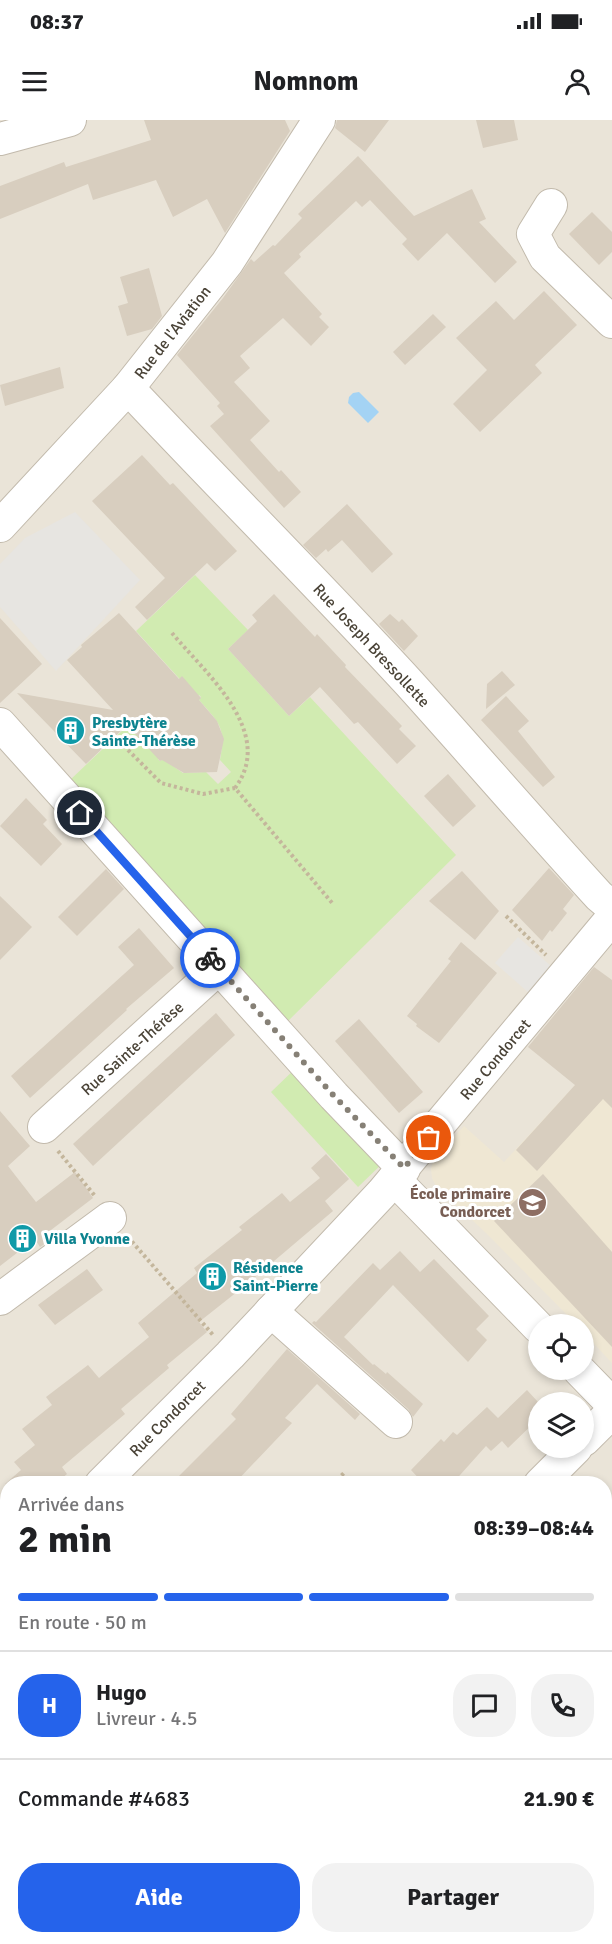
<!DOCTYPE html>
<html lang="fr">
<head>
<meta charset="utf-8">
<style>
	:root { --surface:#fff; --page:#f2f2f2; --text:#202124; --muted:#757577; --line:#e0e0e0; --accent:#2563eb }
	body { margin:0; font-family:Signika,sans-serif; background:var(--page); color:var(--text); height:100vh; display:flex; flex-direction:column; font-size:22px; white-space:nowrap }
	* { box-sizing:border-box; margin:0 }
	p { font-size:20px; color:var(--muted) }
	.icon { flex:none; width:33px; height:33px; fill:none; stroke:currentColor; stroke-width:2; stroke-linecap:round; stroke-linejoin:round }
	.map { position:relative; flex:1; overflow:hidden }
	.drawer { position:absolute; left:0px; top:1356px; width:612px; height:468px; display:flex; flex-direction:column; background:var(--surface); border-radius:24px 24px 0 0; box-shadow:0 3px 9px #0003 }
	.drawer>* { flex:none }
	.fabs { position:absolute; left:528px; top:1194px; display:grid; gap:12px }
	.fabs a { display:grid; place-items:center; width:66px; height:66px; border-radius:50%; background:var(--surface); box-shadow:0 3px 9px #0003; font-size:30px }
	.pin { position:absolute; display:grid; place-items:center; width:51px; height:51px; color:#fff; margin:-26px; border:3px solid #fff; border-radius:50%; box-shadow:0 2px 6px #0007 }
	.courier { position:absolute; display:grid; place-items:center; width:60px; height:60px; margin:-30px; border:4px solid #2563eb; border-radius:50%; background:#fff; color:#222; box-shadow:0 2px 8px #0007 }
	.overview em { font-style:normal; font-weight:800 }
	.overview div { display:flex; flex-direction:column-reverse }
	.overview { display:flex; align-items:center; justify-content:space-between; height:102px; padding:0 18px }
	h1 { font-size:39px; font-weight:800; line-height:45px }
	.bar { display:grid; grid-template-columns:repeat(4,1fr); gap:9px 6px; align-content:center; height:72px; padding:0 18px }
	.bar i { height:8px; border-radius:4px; background:var(--line) }
	.bar .on { background:var(--accent) }
	.bar p { grid-column:span 4 }
	.line { display:flex; align-items:center; gap:15px; padding:0 18px; border-top:2px solid var(--line) }
	.line div { flex:1 }
	.round { display:grid; place-items:center; flex:none; width:63px; height:63px; border-radius:24px; background:var(--page) }
	.button { display:flex; gap:12px; margin-top:auto; padding:12px 18px }
	.button a { flex:1; height:69px; border-radius:24px; background:var(--accent); color:#fff; font-size:24px; font-weight:800; line-height:69px; text-align:center }
	.button a+a { background:var(--page); color:var(--text) }
	.status { display:flex; justify-content:space-between; align-items:center; height:42px; padding:0 30px; background:var(--surface); direction:ltr }
	.status svg { height:16px; fill:currentColor }
	header { display:flex; justify-content:space-between; align-items:center; height:78px; padding:0 18px; background:var(--surface); font-size:27px; font-weight:800 }
	.map>svg:first-child { display:block }
</style>
</head>
<body>
<div class="status"><b>08:37</b><svg viewBox="0 0 49 12"><path d="M0 12V9h3v3zM5 12V6h3v6zM10 12V3h3v9zM15 12V0h3v12zM26 1h20v11H26zM47 4h2v5h-2z"/></svg></div>
<header><svg class="icon" aria-label="menu" viewBox="0 0 24 24"><path d="M4 6h16M4 12h16M4 18h16"/></svg>Nomnom<svg class="icon" aria-label="person" viewBox="0 0 24 24"><circle cx="12" cy="8" r="4"/><path d="M4 21q1-7 8-7t8 7"/></svg></header>
<div class="map">
<svg width="612" height="1824" viewBox="0 0 612 1824">
	<rect width="100%" height="100%" fill="#f6f2ea"/>
	<path fill="#eae4d8" fill-rule="evenodd" d="M0 0H612V1824H0ZM538 1204H584V1250H538ZM538 1282H584V1328H538ZM8 1364H604V1816H8Z"/>
	<path fill="#efe7d3" d="M612 925V1243L584 1213V1204H576L487 1114 436 1066 432 1058 431 1049 433 1041 464 1006 504 1042Z"/>
	<g fill="#d1ebb1">
		<path d="M195 455 248 510 228 529 289 596 310 577 456 735 285 904 70 660 127 606 130 609 133 607 147 621 144 625 147 627 149 625 160 636 158 639 160 641 163 639 183 653 206 652 218 664 231 652 220 640C226 607 220 604 199 580L201 577 199 575 196 577 136 511Z"/>
		<path d="M298 946 387 1039 358 1067 271 972Z"/>
	</g>
	<g fill="#e7e5e1">
		<path d="M75 392 140 460 56 551 0 487V444L25 418Z"/>
		<path d="M518 817 552 847 529 873 495 843Z"/>
	</g>
	<path fill="#a4d3f4" d="M359 272 379 292 368 303 348 283 349 277 353 273Z"/>
	<g fill="#d8cebf">
		<path d="M144 0H285L290 11 225 113 207 79 173 97 156 60 93 80 88 64 0 99V66L64 42 66 47 151 20Z"/>
		<path d="M337 0H389L365 32 335 8Z"/>
		<path d="M476 0H514L518 20 483 28Z"/>
		<path d="M358 36 414 96 472 69 486 99 479 102 517 142 495 163 447 113 418 141 402 124 407 119 370 80 362 87 356 81 299 134 301 137 284 153 322 194 319 197 329 207 311 226 283 198 240 236 250 248 234 262 270 301 250 320 279 352 281 350 301 372 284 388 210 306 224 294 217 286 220 283 177 235 223 178 251 139 254 142 273 125 275 126 302 98 298 94Z"/>
		<path d="M592 92 612 112V132L599 145 569 114Z"/>
		<path d="M149 148 162 196 152 209 127 216 118 186 128 183 120 157Z"/>
		<path d="M544 171 577 205 535 245 542 253 480 312 453 284 487 250 456 218 496 181 514 200Z"/>
		<path d="M433 194 446 207 405 245 393 232Z"/>
		<path d="M60 247 64 268 5 286 0 265Z"/>
		<path d="M142 335 170 365 173 363 237 431 215 451 207 443 147 500 135 487 165 458 92 381Z"/>
		<path d="M347 384 393 434 372 453 342 420 328 432 326 429 316 438 303 425Z"/>
		<path d="M274 474 315 517 317 514 346 545 345 547 402 606 399 609 416 626 397 644 358 602 354 604 320 567 289 596 228 529 257 501 252 495Z"/>
		<path d="M119 493 179 559 182 556 201 578 199 580 217 601 224 619 217 652 184 653 162 640 160 641 127 605 86 644 17 573 113 590 67 540 82 527 81 525Z"/>
		<path d="M390 494 399 502 402 499 418 516 404 531 379 504Z"/>
		<path d="M0 498 42 544 0 583Z"/>
		<path d="M502 551 515 565 486 589 487 564Z"/>
		<path d="M506 576 529 601 518 611 555 657 543 667 481 600Z"/>
		<path d="M448 654 476 686 453 707 424 676Z"/>
		<path d="M26 678 47 700 43 704 62 724 41 746 0 706Z"/>
		<path d="M549 748 574 775 563 789 567 793 552 812 550 810 542 821 512 790Z"/>
		<path d="M106 749 124 769 77 816 58 797Z"/>
		<path d="M462 751 499 791 475 820 429 781Z"/>
		<path d="M0 776 32 807 0 840Z"/>
		<path d="M139 808 174 848 126 889 127 890 30 978 11 956 134 845 118 827Z"/>
		<path d="M461 822 497 853 439 923 416 906 417 904 407 896 451 841 448 839Z"/>
		<path d="M594 847 612 860V988L603 979 537 1051 516 1030 575 965 528 927Z"/>
		<path d="M216 893 235 915 93 1046 73 1024Z"/>
		<path d="M359 899 423 972 399 993 335 921Z"/>
		<path d="M0 991 30 1026 8 1046 36 1082 75 1052 93 1078 51 1110 56 1116 40 1127 35 1119 0 1146Z"/>
		<path d="M326 1034 349 1059 325 1081 333 1091 247 1164 199 1202 207 1212 167 1245 169 1248 121 1289 125 1294 62 1347 67 1354 55 1364H5L21 1350 14 1342 35 1325 22 1309 52 1285 46 1277 88 1245 99 1258 149 1217 138 1203 197 1153 194 1148 242 1110 239 1107 282 1073 290 1082 320 1058 311 1048Z"/>
		<path d="M543 1054 612 1132V1227L494 1101Z"/>
		<path d="M400 1131 420 1152 434 1139 489 1196 476 1209 487 1220 468 1242 393 1165 344 1217 373 1245 374 1244 386 1254 387 1252 423 1284 413 1297 408 1289 312 1203 314 1201 316 1202 373 1143 380 1150Z"/>
		<path d="M87 1149 103 1170 55 1205 38 1185Z"/>
		<path d="M287 1229 360 1294 355 1300 317 1264 285 1298 292 1303 234 1364H171L236 1299 231 1294Z"/>
		<path d="M527 1270 538 1282V1299L508 1328 502 1321 491 1331 486 1326 452 1364H424L411 1350 441 1319 444 1322 453 1312 457 1315 487 1287 498 1298Z"/>
	</g>
	<g fill="none" stroke-linecap="round" stroke-linejoin="round">
		<defs>
			<g id="minor">
				<path d="M0 19 70 0"/>
				<path d="M551 85 533 114 545 137 612 202"/>
				<path d="M128 268C221 367 317 463 409 563 473 634 535 706 599 776L612 787"/>
				<path d="M0 406 128 268 227 143 319 0"/>
				<path d="M0 604 334 976 404 1049"/>
				<path d="M44 1007 219 848"/>
				<path d="M394 1059 538 1207"/>
				<path d="M0 1179 110 1098"/>
				<path d="M271 1191 396 1302"/>
				<path d="M579 1250 612 1284"/>
				<path d="M584 1320 612 1292"/>
				<path d="M101 1364 230 1235 382 1073 612 798"/>
				<path d="M540 1364 576 1328"/>
				<path d="M0 1454 8 1447"/>
				<path d="M604 1721 612 1713"/>
				<path d="M133 1824 137 1816"/>
				<path d="M502 1824 509 1816"/>
			</g>
		</defs>
		<use href="#minor" stroke="#c2baac" stroke-width="34"/>
		<g stroke="#c4b69c" stroke-width="4" stroke-dasharray="3 3" stroke-linecap="butt">
			<path d="M172 513C204 552 277 612 235 668L333 784"/>
			<path d="M111 613 161 663 203 674 235 668"/>
			<path d="M506 796 546 835"/>
			<path d="M58 1031 95 1076"/>
			<path d="M128 1117 213 1215"/>
			<path d="M333 1364 345 1352"/>
			<path d="M604 1627 612 1635"/>
			<path d="M0 1799 8 1808"/>
			<path d="M15 1816 19 1824"/>
		</g>
		<use href="#minor" stroke="#fff" stroke-width="32"/>
	</g>
	<g fill="none" stroke-linecap="round" stroke-linejoin="round">
		<path stroke="#868076" stroke-width="6" stroke-dasharray="0 10.8" d="M210 838 334 976 404 1048 429 1018"/>
		<path stroke="#2563eb" stroke-width="8" d="M80 693 210 838"/>
	</g>
	<defs>
		<symbol id="building-disc" viewBox="-11 -11 22 22"><circle r="9.5" fill="#0f9aa8" stroke="#fff"/><path d="M-4-6H4V6H1V3H-1V6H-4ZM-2.5-4.3h1.7v1.8h-1.7ZM.8-4.3h1.7v1.8H.8ZM-2.5-1h1.7V.8h-1.7ZM.8-1h1.7V.8H.8Z" fill="#fff"/></symbol>
		<symbol id="school-disc" viewBox="-11 -11 22 22"><circle r="9.5" fill="#8d6e63" stroke="#fff"/><path d="M0-5L7-2L0 1L-7-2ZM-4 1L0 2.5L4 1V4Q0 6-4 4Z" fill="#fff"/></symbol>
	</defs>
	<g fill-rule="evenodd">
		<use href="#building-disc" x="54" y="594" width="33" height="33"/>
		<use href="#school-disc" x="516" y="1066" width="33" height="33"/>
		<use href="#building-disc" x="6" y="1102" width="33" height="33"/>
		<use href="#building-disc" x="196" y="1140" width="33" height="33"/>
	</g>
	<g text-anchor="middle" stroke-width="6" stroke-linejoin="round" paint-order="stroke">
		<g font-size="16" fill="#4a4337" stroke="#fff">
			<text transform="translate(172 212) rotate(-52)" y="6">Rue de l'Aviation</text>
			<text transform="translate(372 525) rotate(47)" y="6">Rue Joseph Bressollette</text>
			<text transform="translate(132 928) rotate(-42)" y="6">Rue Sainte-Thérèse</text>
			<text transform="translate(495 939) rotate(-50)" y="6">Rue Condorcet</text>
			<text transform="translate(167 1298) rotate(-45)" y="6">Rue Condorcet</text>
		</g>
		<g font-size="16" font-weight="bold" fill="#0d838f" stroke="#fff" text-anchor="start">
			<text x="92" y="608">Presbytère<tspan x="92" dy="18">Sainte-Thérèse</tspan></text>
			<text x="44" y="1124">Villa Yvonne</text>
			<text x="233" y="1153">Résidence<tspan x="233" dy="18">Saint-Pierre</tspan></text>
		</g>
		<g font-size="16" font-weight="bold" fill="#785e54" stroke="#fff" text-anchor="end">
			<text x="511" y="1079">École primaire<tspan x="511" dy="18">Condorcet</tspan></text>
		</g>
	</g>
</svg>
<div class="fabs">
<a><svg class="icon" aria-label="locate" viewBox="0 0 24 24"><circle cx="12" cy="12" r="6"/><path d="M12 2v4M12 18v4M2 12h4M18 12h4"/></svg></a>
<a><svg class="icon" aria-label="layers" viewBox="0 0 24 24"><path d="M12 4l9 5-9 5-9-5zM3 14l9 5 9-5"/></svg></a>
</div>
<div class="pin" style="left:429px;top:1018px;background:#ea580c"><svg class="icon" aria-label="bag" viewBox="0 0 24 24"><path d="M5 8h14l-1 12H6zM9 8a3 3 0 0 1 6 0"/></svg></div>
<div class="pin" style="left:80px;top:693px;background:#1f2937"><svg class="icon" aria-label="home" viewBox="0 0 24 24"><path d="M3 11l9-7 9 7M6 9v11h12V9"/></svg></div>
<div class="courier" style="left:210px;top:838px"><svg class="icon" aria-label="bike" viewBox="0 0 24 24"><circle cx="6" cy="16" r="4"/><circle cx="18" cy="16" r="4"/><path d="M6 16l4-8h5l3 8M10 8l3 8H6M13 5h3"/></svg></div>
<section class="drawer">
<div class="overview"><div><h1>2 min</h1><p>Arrivée dans</p></div><em>08:39–08:44</em></div>
<div class="bar"><i class="on"></i><i class="on"></i><i class="on"></i><i></i><p>En route · 50 m</p></div>
<div class="line" style="height:108px"><b class="round" style="background:var(--accent);color:#fff">H</b><div><b>Hugo</b><p>Livreur · 4.5</p></div><a class="round"><svg class="icon" aria-label="chat" viewBox="0 0 24 24"><path d="M4 5h16v11H9l-5 4z"/></svg></a><a class="round"><svg class="icon" aria-label="phone" viewBox="0 0 24 24"><path d="M5 4h4l2 5-3 2q2 4 5 5l2-3 5 2v4C11 20 4 13 5 4z"/></svg></a></div>
<div class="line" style="height:78px"><div>Commande #4683</div><b>21.90 €</b></div>
<div class="button"><a>Aide</a><a>Partager</a></div>
</section>
</div>
</body>
</html>
